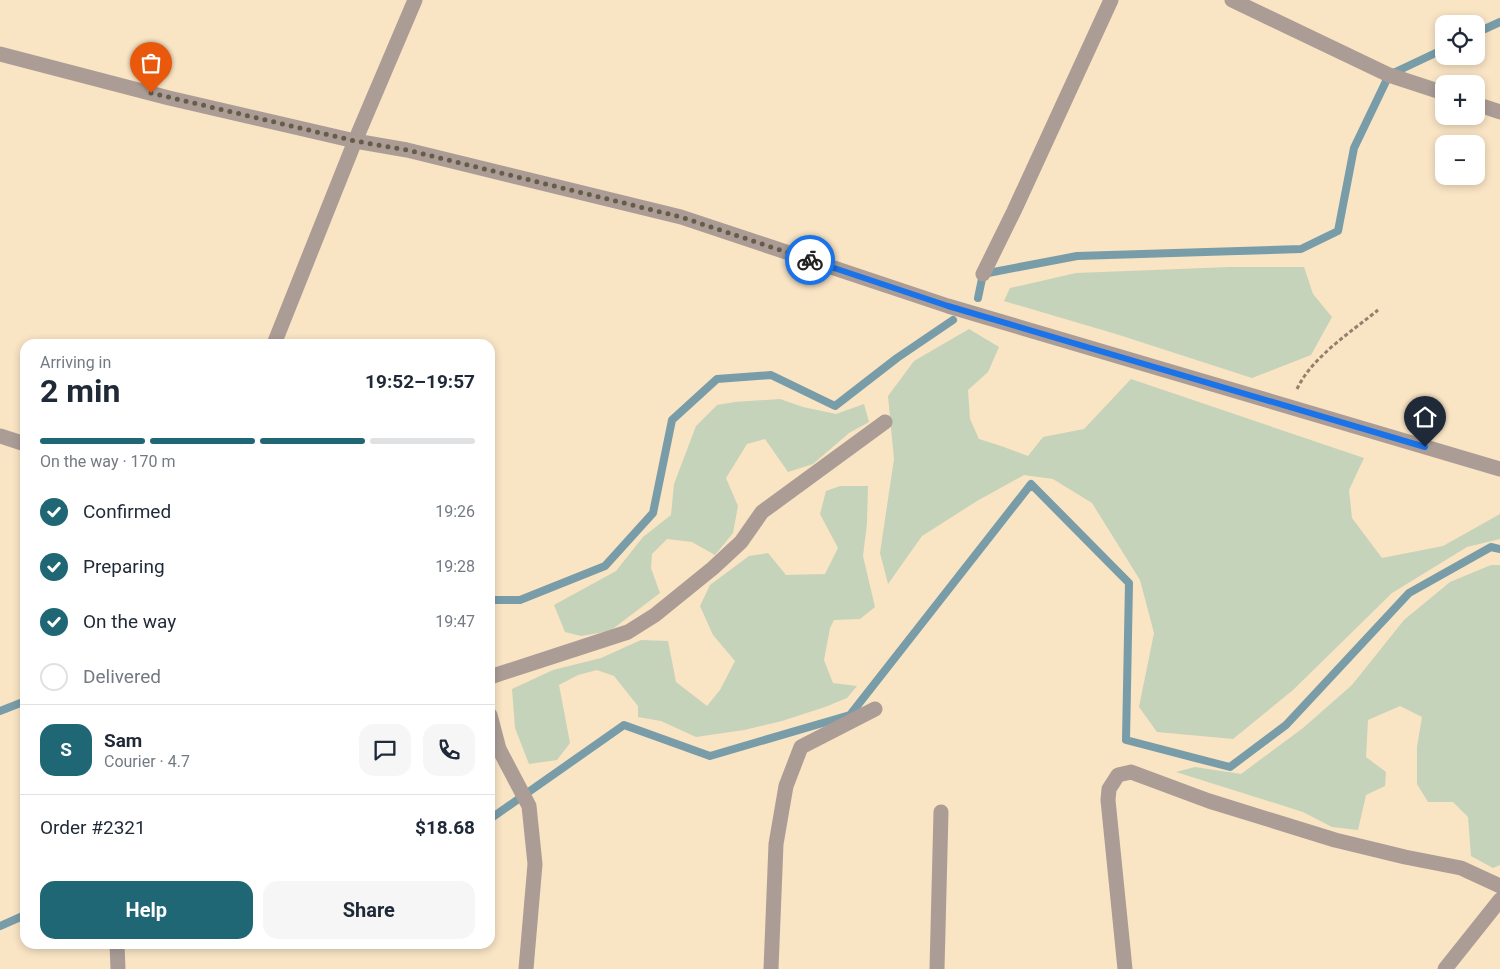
<!DOCTYPE html>
<html lang="en">
<head>
<meta charset="utf-8">
<style>
	:root { --surface:#fff; --page:#f6f6f7; --text:#1f2937; --muted:#747a83; --line:#e0e1e3; --accent:#1f6774 }
	body { margin:0; font-family:Roboto,sans-serif; background:var(--page); color:var(--text); height:100vh; display:flex; flex-direction:column; font-size:19px; white-space:nowrap }
	* { box-sizing:border-box; margin:0 }
	p { font-size:16px; color:var(--muted) }
	.icon { flex:none; width:28px; height:28px; fill:none; stroke:currentColor; stroke-width:2; stroke-linecap:round; stroke-linejoin:round }
	.map { position:relative; flex:1; overflow:hidden }
	.drawer { position:absolute; left:20px; top:339px; width:475px; height:610px; display:flex; flex-direction:column; background:var(--surface); border-radius:15px; box-shadow:0 2px 8px #0003 }
	.drawer>* { flex:none }
	.buttons { position:absolute; left:1435px; top:15px; display:grid; gap:10px }
	.buttons a { display:grid; place-items:center; width:50px; height:50px; border-radius:10px; background:var(--surface); box-shadow:0 2px 8px #0003; font-size:25px }
	.pin { position:absolute; display:grid; place-items:center; width:42px; height:42px; color:#fff; margin:-51px -21px; border-radius:50% 50% 50% 0; rotate:-45deg; box-shadow:0 0 5px #0007 }
	.pin .icon { rotate:45deg }
	.courier { position:absolute; display:grid; place-items:center; width:50px; height:50px; margin:-25px; border:4px solid #1a73e8; border-radius:50%; background:#fff; color:#222; box-shadow:0 1px 6px #0007 }
	.headline em { font-style:normal; font-weight:700 }
	.headline div { display:flex; flex-direction:column-reverse }
	.headline { display:flex; align-items:center; justify-content:space-between; height:85px; padding:0 20px }
	h1 { font-size:32px; font-weight:700; line-height:38px }
	.bar { display:grid; grid-template-columns:repeat(4,1fr); gap:8px 5px; align-content:center; height:60px; padding:0 20px }
	.bar i { height:6px; border-radius:4px; background:var(--line) }
	.bar .current { background:var(--accent) }
	.bar p { grid-column:span 4 }
	.line { display:flex; align-items:center; gap:12px; padding:0 20px; border-top:1px solid var(--line) }
	.line div { flex:1 }
	.round { display:grid; place-items:center; flex:none; width:52px; height:52px; border-radius:15px; background:var(--page) }
	ol { padding:0 20px; list-style:none }
	li { display:flex; align-items:center; gap:15px; height:55px }
	li p { margin-inline-start:auto }
	li .icon { padding:5px; border-radius:50%; background:var(--accent); color:#fff; stroke-width:4 }
	li:last-child { color:var(--muted) }
	li i { width:28px; height:28px; border:2px solid var(--line); border-radius:50% }
	.button { display:flex; gap:10px; margin-top:auto; padding:10px 20px }
	.button a { flex:1; height:58px; border-radius:15px; background:var(--accent); color:#fff; font-size:20px; font-weight:700; line-height:58px; text-align:center }
	.button a+a { background:var(--page); color:var(--text) }
	.map>svg:first-child { display:block }
</style>
</head>
<body>
<div class="map">
<svg width="1500" height="969" viewBox="0 0 1500 969">
	<rect width="100%" height="100%" fill="#f9e4c4"/>
	<g fill="#c5d3ba">
		<path d="M1230 267H1304L1313 294 1332 317 1311 355 1252 378 1116 334 1004 301 1010 288 1076 273Z"/>
		<path d="M969 329 999 347 988 372 968 390 970 419 979 439 1001 446 1028 456 1043 437 1084 429 1131 379 1364 458 1349 490 1352 518 1382 558 1443 546 1500 514V539L1467 547 1392 593 1293 690 1233 739 1157 732 1139 707 1154 633 1140 580 1092 503 1053 479 1024 475 977 501 922 536 888 584 880 553 894 459 888 396 914 361Z"/>
		<path d="M780 399 803 407 836 414 864 404 869 422 849 433 813 464 788 472 765 439 747 444 726 478 738 506 733 533 715 555 692 542 667 539 652 554 651 568 660 593 610 631 581 636 565 632 554 605 616 571 643 537 671 515 674 484 696 426 717 405 735 402Z"/>
		<path d="M840 486H868L867 523 863 556 875 607 860 619 834 620 830 628 824 660 833 683 857 686 847 698 825 707 782 721 744 730 696 737 661 721 638 717V706L614 676 597 670 578 675 559 685 570 743 557 760 529 764 515 728 512 689 553 670 601 658 641 640 668 641 676 682 707 706 720 690 735 661 713 635 700 606 710 585 749 556 768 553 786 575 825 574 838 548 820 514 826 491Z"/>
		<path d="M1491 565H1500V865L1493 868 1471 856 1468 817 1453 802H1428L1417 784V747L1422 717 1400 706 1368 720 1366 757 1386 772 1385 786 1366 795 1358 830 1332 827 1303 812 1176 772 1195 767 1241 774 1303 728 1352 685 1404 620 1450 582Z"/>
	</g>
	<g fill="none" stroke-linecap="round" stroke-linejoin="round">
		<g stroke="#789ca8" stroke-width="8">
			<path d="M1476 33 1500 22"/>
			<path d="M978 298 983 274 1077 256 1301 249 1338 231 1354 148 1389 75 1444 49"/>
			<path d="M490 600H520L605 566 653 513 672 420 717 379 771 375 835 406 897 358 953 320"/>
			<path d="M0 711 23 702 25 705"/>
			<path d="M490 819 624 725 710 756 850 715 1031 484 1129 583 1126 740 1230 767 1286 725 1409 593 1491 547 1500 549"/>
			<path d="M0 926 25 915"/>
		</g>
		<path stroke="#91826c" stroke-width="3" stroke-dasharray="4 2.5" stroke-linecap="butt" d="M1297 389C1312 357 1351 332 1378 310"/>
		<g stroke="#ab9d96" stroke-width="15">
			<path d="M1232 0 1389 75 1444 93"/>
			<path d="M0 54 169 98 355 141 407 150 681 217 948 306 1500 469"/>
			<path d="M1476 104 1500 112"/>
			<path d="M983 274 1014 211 1111 0"/>
			<path d="M274 344 355 141 415 0"/>
			<path d="M0 436 25 444"/>
			<path d="M490 677 628 632 655 615 713 568 741 542 762 512 885 422"/>
			<path d="M490 715 499 749 529 806 535 864 526 969"/>
			<path d="M117 944 118 969"/>
			<path d="M771 969 776 844 786 786 801 747 875 709"/>
			<path d="M937 969 941 812"/>
			<path d="M1125 969 1108 800 1109 789 1118 775 1131 772 1209 801 1335 840 1405 857 1461 868 1500 886"/>
			<path d="M1445 969 1500 900"/>
		</g>
	</g>
	<g fill="none" stroke-linecap="round" stroke-linejoin="round">
		<path stroke="#675b49" stroke-width="5" stroke-dasharray="0 9" d="M151 93 355 141 407 150 681 217 810 260"/>
		<path stroke="#1a73e8" stroke-width="6" d="M810 260 948 306 1425 447"/>
	</g>
</svg>
<div class="buttons">
<a><svg class="icon" aria-label="locate" viewBox="0 0 24 24"><circle cx="12" cy="12" r="6"/><path d="M12 2v4M12 18v4M2 12h4M18 12h4"/></svg></a>
<a>+</a>
<a>−</a>
</div>
<div class="pin" style="left:151px;top:93px;background:#ea580c"><svg class="icon" aria-label="bag" viewBox="0 0 24 24"><path d="M5 8h14l-1 12H6zM9 8a3 3 0 0 1 6 0"/></svg></div>
<div class="pin" style="left:1425px;top:447px;background:#1f2937"><svg class="icon" aria-label="home" viewBox="0 0 24 24"><path d="M3 11l9-7 9 7M6 9v11h12V9"/></svg></div>
<div class="courier" style="left:810px;top:260px"><svg class="icon" aria-label="bike" viewBox="0 0 24 24"><circle cx="6" cy="16" r="4"/><circle cx="18" cy="16" r="4"/><path d="M6 16l4-8h5l3 8M10 8l3 8H6M13 5h3"/></svg></div>
<section class="drawer">
<div class="headline"><div><h1>2 min</h1><p>Arriving in</p></div><em>19:52–19:57</em></div>
<div class="bar"><i class="current"></i><i class="current"></i><i class="current"></i><i></i><p>On the way · 170 m</p></div>
<ol>
<li><svg class="icon" aria-label="check" viewBox="0 0 24 24"><path d="M5 12l5 5 9-10"/></svg>Confirmed<p>19:26</p></li>
<li><svg class="icon" aria-label="check" viewBox="0 0 24 24"><path d="M5 12l5 5 9-10"/></svg>Preparing<p>19:28</p></li>
<li><svg class="icon" aria-label="check" viewBox="0 0 24 24"><path d="M5 12l5 5 9-10"/></svg>On the way<p>19:47</p></li>
<li><i></i>Delivered</li>
</ol>
<div class="line" style="height:90px"><b class="round" style="background:var(--accent);color:#fff">S</b><div><b>Sam</b><p>Courier · 4.7</p></div><a class="round"><svg class="icon" aria-label="chat" viewBox="0 0 24 24"><path d="M4 5h16v11H9l-5 4z"/></svg></a><a class="round"><svg class="icon" aria-label="phone" viewBox="0 0 24 24"><path d="M5 4h4l2 5-3 2q2 4 5 5l2-3 5 2v4C11 20 4 13 5 4z"/></svg></a></div>
<div class="line" style="height:65px"><div>Order #2321</div><b>$18.68</b></div>
<div class="button"><a>Help</a><a>Share</a></div>
</section>
</div>
</body>
</html>
